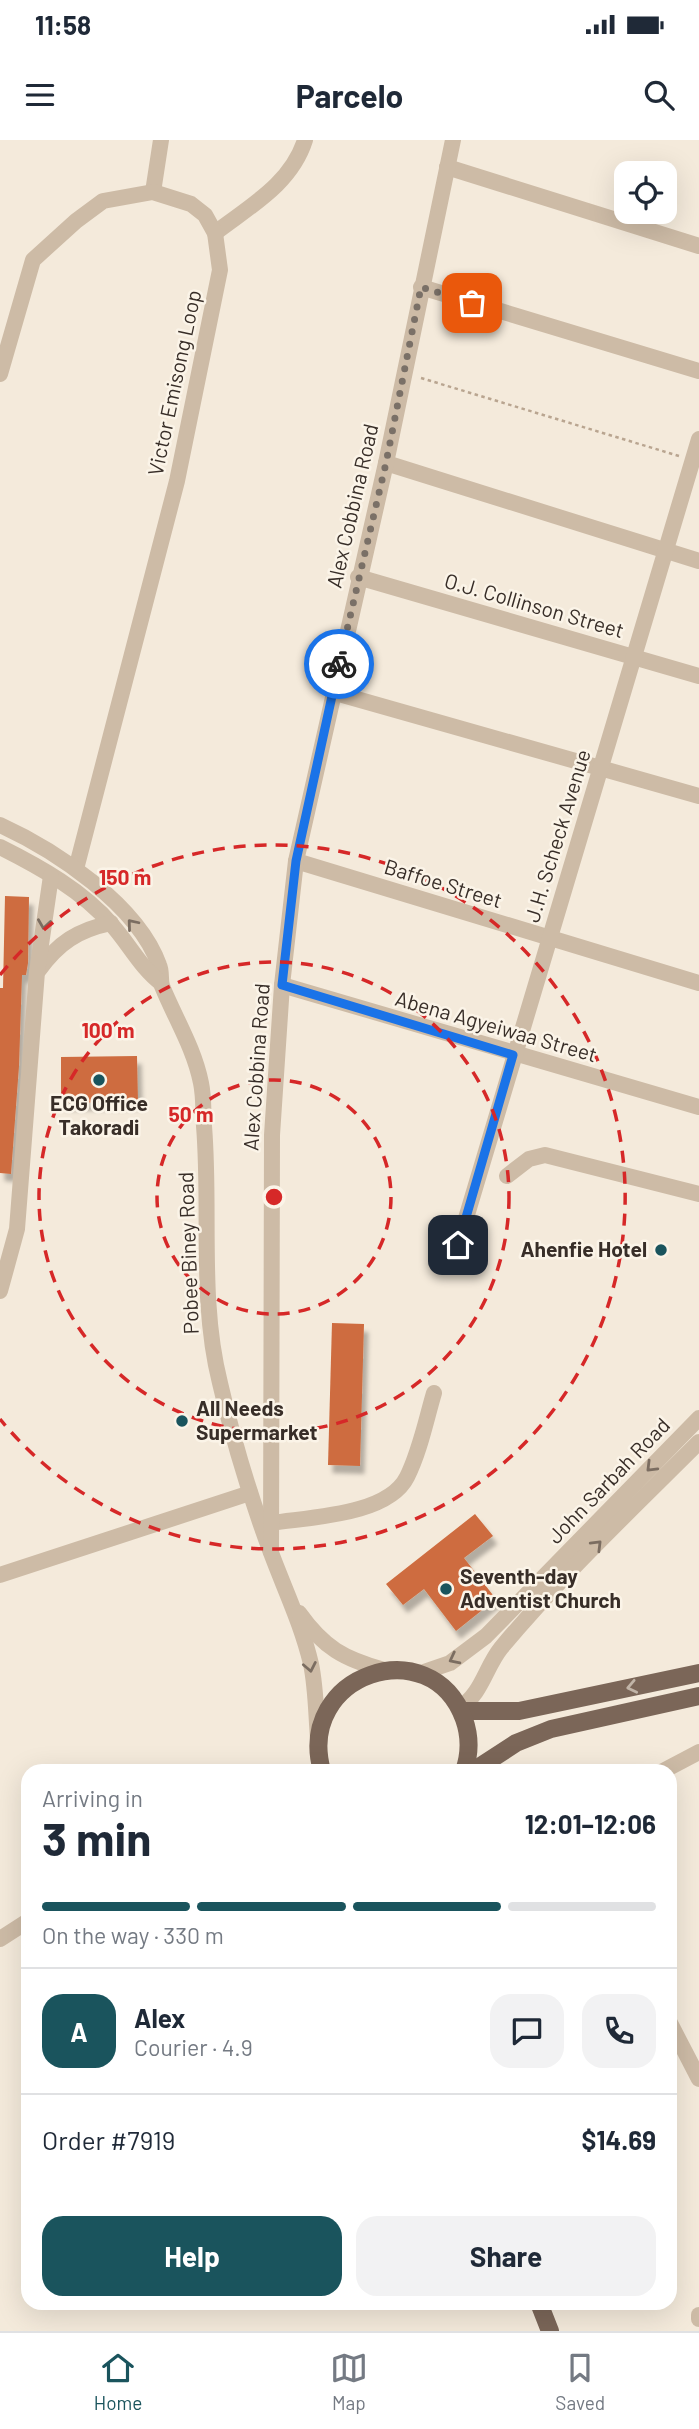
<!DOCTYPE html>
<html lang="en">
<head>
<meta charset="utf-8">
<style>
	:root { --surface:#fff; --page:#f2f2f3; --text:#1f2937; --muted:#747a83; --line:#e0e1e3; --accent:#1a545d }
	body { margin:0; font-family:Barlow,sans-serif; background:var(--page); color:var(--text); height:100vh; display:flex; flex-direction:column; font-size:26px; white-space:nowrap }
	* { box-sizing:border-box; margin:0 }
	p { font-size:23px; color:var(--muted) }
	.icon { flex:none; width:38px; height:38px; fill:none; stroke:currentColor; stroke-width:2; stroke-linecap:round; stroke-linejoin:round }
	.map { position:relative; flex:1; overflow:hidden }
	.side { position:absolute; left:21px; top:1624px; width:656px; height:546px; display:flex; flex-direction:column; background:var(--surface); border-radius:21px; box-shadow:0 7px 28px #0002 }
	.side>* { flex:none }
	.controls { position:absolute; left:614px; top:21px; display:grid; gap:14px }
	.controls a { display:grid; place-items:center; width:63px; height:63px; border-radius:14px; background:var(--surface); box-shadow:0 7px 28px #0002; font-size:35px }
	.pin { position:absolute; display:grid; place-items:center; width:60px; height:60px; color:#fff; margin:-30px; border-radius:14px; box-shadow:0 4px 10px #0006 }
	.courier { position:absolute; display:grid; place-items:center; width:70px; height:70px; margin:-35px; border:5px solid #1a73e8; border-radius:50%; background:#fff; color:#222; box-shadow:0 2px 9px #0007 }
	.summary em { font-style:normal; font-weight:700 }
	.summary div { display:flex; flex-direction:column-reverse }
	.summary { display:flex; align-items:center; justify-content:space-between; height:119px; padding:0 21px }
	h1 { font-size:46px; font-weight:700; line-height:52px }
	.bar { display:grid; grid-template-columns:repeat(4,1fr); gap:10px 7px; align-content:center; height:84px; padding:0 21px }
	.bar i { height:9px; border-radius:5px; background:var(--line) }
	.bar .on { background:var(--accent) }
	.bar p { grid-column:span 4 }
	.line { display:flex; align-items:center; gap:18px; padding:0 21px; border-top:2px solid var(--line) }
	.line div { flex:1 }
	.round { display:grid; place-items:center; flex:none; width:74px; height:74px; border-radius:21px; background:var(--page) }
	.action { display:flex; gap:14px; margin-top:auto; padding:14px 21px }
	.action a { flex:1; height:80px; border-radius:21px; background:var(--accent); color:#fff; font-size:28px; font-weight:700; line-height:80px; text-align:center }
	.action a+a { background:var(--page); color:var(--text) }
	.status { display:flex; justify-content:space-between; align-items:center; height:49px; padding:0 35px; background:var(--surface); direction:ltr }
	.status svg { height:19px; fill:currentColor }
	header { display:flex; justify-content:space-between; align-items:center; height:91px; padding:0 21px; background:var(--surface); font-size:32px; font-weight:700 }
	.dock { display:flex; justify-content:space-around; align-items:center; height:98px; border-top:2px solid var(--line); background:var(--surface); font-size:19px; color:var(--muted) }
	.dock a { display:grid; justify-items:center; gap:4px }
	.dock .on { color:var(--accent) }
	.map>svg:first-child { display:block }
</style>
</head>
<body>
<div class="status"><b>11:58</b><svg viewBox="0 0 49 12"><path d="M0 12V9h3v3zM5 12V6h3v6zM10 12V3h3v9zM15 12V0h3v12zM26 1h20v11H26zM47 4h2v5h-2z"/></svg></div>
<header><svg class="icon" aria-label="menu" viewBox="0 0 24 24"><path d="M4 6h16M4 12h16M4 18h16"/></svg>Parcelo<svg class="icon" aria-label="search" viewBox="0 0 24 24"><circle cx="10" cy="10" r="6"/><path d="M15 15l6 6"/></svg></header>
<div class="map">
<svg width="699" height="2191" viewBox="0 0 699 2191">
	<defs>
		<filter id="shadow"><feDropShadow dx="4.5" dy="8" stdDeviation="2" flood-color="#0004"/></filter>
	</defs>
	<rect width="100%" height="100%" fill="#f4eadb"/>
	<g fill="#ce6c3f" filter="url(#shadow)">
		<path d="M5 756 29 757 28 823 26 835H22L19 926 11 1034 0 1033V848H3Z"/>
		<path d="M137 916 138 962 61 963V917Z"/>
		<path d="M332 1183 364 1184 360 1326 328 1325Z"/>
		<path d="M475 1374 493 1396 464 1418 496 1459 456 1491 424 1449 403 1465 386 1444Z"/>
	</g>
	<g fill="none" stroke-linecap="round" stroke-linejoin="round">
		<path stroke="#b9a590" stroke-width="2.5" stroke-dasharray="3.5 3.5" stroke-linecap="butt" d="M421 238 679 316"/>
		<g stroke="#cdbba6" stroke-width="16">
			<path d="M447 27 699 106"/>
			<path d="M153 52 161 0"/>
			<path d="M215 93C250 66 291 44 305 0"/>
			<path d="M421 147 699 231"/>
			<path d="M0 234 33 120 76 81 103 61 153 52 191 64 205 75 215 93 220 130 177 341 76 729"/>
			<path d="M386 323 699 421"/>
			<path d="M358 437 699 536"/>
			<path d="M332 552 699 656"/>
			<path d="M0 685C55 710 138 765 159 825 162 831 160 839 162 846 175 878 194 908 201 943 204 957 203 972 204 986 211 1071 199 1160 220 1243 233 1300 250 1356 270 1410 284 1448 302 1485 311 1524 316 1548 316 1574 318 1598"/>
			<path d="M0 707C40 727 83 751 112 785 129 804 141 828 161 843"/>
			<path d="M296 721 699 843"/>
			<path d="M39 830C58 803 78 790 111 783"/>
			<path d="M282 845 699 967"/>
			<path d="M507 1036 529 1019 545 1015 699 1054"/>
			<path d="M458 1105 699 299"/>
			<path d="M0 1151 17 1089 37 832 51 736"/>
			<path d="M272 1383C311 1377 388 1375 407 1337 420 1311 426 1280 434 1253"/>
			<path d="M271 1412 272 995 282 845 296 721 386 323 453 0"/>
			<path d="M0 1435 250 1353"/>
			<path d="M299 1473C324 1508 344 1519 384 1530"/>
			<path d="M418 1534 450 1523 486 1496 699 1278"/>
			<path d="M459 1568C482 1554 485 1528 501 1508 562 1435 632 1369 699 1302"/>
			<path d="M663 1631 699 1612"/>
			<path d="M0 1799 28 1781"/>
			<path d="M670 1883 699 1939"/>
			<path d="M699 2175V2179"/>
		</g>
		<g stroke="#7b6658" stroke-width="18">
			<path d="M461 1571H519L699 1533"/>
			<path d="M322 1631C295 1534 431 1489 464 1579 470 1596 470 1614 464 1631"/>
			<path d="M473 1631 516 1603 551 1589 699 1556"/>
			<path d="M539 2163 550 2191"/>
		</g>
	</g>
	<defs><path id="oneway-chevron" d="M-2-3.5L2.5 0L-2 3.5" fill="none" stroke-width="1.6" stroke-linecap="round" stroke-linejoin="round" transform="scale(1.75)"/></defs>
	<g stroke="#7b6d61">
		<use href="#oneway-chevron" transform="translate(44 784) rotate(98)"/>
		<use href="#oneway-chevron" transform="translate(132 784) rotate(-130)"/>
		<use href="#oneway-chevron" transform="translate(651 1327) rotate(135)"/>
		<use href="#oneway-chevron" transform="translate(597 1405) rotate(-45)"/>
		<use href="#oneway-chevron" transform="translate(454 1519) rotate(153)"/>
		<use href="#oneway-chevron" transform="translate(310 1527) rotate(79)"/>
	</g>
	<use stroke="#c1b4a7" href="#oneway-chevron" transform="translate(632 1547) rotate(168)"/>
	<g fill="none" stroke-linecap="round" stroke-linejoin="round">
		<path stroke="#7a7067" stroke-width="7" stroke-dasharray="0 12.6" d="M339 524 386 323 421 147 472 163"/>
		<path stroke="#1a73e8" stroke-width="9" d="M339 524 296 721 282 845 513 915 458 1105"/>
	</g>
	<g fill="none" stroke="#d62828" stroke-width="3.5" stroke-dasharray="12 9">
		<circle cx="274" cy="1057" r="117"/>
		<circle cx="274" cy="1057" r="235"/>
		<path d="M0 835A352 352 0 1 1 0 1279"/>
	</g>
	<g fill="#1a545d" stroke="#fbf4e8" stroke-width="2.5">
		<circle cx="99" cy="940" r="7"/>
		<circle cx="661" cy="1110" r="7"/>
		<circle cx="182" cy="1281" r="7"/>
		<circle cx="446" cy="1449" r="7"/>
	</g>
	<g text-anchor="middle" stroke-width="5" stroke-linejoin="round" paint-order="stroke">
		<g font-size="21" fill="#382e28" stroke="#fbf4e8">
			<text transform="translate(175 243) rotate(-78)" y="7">Victor Emisong Loop</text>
			<text transform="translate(353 366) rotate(-77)" y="7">Alex Cobbina Road</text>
			<text transform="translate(534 466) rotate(16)" y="7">O.J. Collinson Street</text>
			<text transform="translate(558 696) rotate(-73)" y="7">J.H. Scheck Avenue</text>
			<text transform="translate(443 744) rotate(17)" y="7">Baffoe Street</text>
			<text transform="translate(496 887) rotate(16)" y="7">Abena Agyeiwaa Street</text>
			<text transform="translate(257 927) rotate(-86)" y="7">Alex Cobbina Road</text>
			<text transform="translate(189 1113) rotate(-92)" y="7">Pobee Biney Road</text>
			<text transform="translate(609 1341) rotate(-46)" y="7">John Sarbah Road</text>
		</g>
		<g font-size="21" font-weight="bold" fill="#382e28" stroke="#fbf4e8" text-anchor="start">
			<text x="99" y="971" text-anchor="middle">ECG Office<tspan x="99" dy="24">Takoradi</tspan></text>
			<text x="647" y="1117" text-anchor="end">Ahenfie Hotel</text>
			<text x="196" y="1276">All Needs<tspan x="196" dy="24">Supermarket</tspan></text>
			<text x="460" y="1444">Seventh-day<tspan x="460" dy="24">Adventist Church</tspan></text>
		</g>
	</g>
	<circle cx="274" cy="1057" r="10" fill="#d62828" stroke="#fbf4e8" stroke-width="3.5"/>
	<g font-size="21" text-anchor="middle" font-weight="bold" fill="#d62828" stroke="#fbf4e8" stroke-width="5" stroke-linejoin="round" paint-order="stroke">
		<text x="125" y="745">150 m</text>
		<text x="108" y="898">100 m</text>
		<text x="191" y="982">50 m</text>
	</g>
</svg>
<div class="controls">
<a><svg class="icon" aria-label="locate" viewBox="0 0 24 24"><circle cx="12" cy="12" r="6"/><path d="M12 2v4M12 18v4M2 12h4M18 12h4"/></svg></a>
</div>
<div class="pin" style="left:472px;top:163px;background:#ea580c"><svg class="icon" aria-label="bag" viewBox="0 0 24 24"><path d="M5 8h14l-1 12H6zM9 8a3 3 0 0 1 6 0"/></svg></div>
<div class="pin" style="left:458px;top:1105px;background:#1f2937"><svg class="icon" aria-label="home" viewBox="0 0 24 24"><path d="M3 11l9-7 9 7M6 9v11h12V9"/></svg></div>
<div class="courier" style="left:339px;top:524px"><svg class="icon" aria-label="bike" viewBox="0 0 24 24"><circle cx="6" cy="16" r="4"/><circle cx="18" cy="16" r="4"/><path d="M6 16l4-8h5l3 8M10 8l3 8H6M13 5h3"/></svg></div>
<section class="side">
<div class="summary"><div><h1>3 min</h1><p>Arriving in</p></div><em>12:01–12:06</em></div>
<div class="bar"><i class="on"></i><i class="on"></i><i class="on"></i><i></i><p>On the way · 330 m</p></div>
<div class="line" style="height:126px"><b class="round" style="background:var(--accent);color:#fff">A</b><div><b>Alex</b><p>Courier · 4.9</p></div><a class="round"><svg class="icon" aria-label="chat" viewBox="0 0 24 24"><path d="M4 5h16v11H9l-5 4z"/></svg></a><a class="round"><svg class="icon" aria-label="phone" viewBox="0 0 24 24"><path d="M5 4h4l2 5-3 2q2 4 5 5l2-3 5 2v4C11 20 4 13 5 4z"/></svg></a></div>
<div class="line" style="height:91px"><div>Order #7919</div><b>$14.69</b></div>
<div class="action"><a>Help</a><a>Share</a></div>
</section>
</div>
<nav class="dock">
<a class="on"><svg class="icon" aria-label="home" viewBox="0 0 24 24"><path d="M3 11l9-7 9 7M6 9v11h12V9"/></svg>Home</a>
<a><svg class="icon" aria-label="map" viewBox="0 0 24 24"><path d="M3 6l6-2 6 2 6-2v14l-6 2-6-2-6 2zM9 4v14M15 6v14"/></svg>Map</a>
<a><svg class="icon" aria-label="saved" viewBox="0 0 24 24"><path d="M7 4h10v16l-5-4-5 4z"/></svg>Saved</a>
</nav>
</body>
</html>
